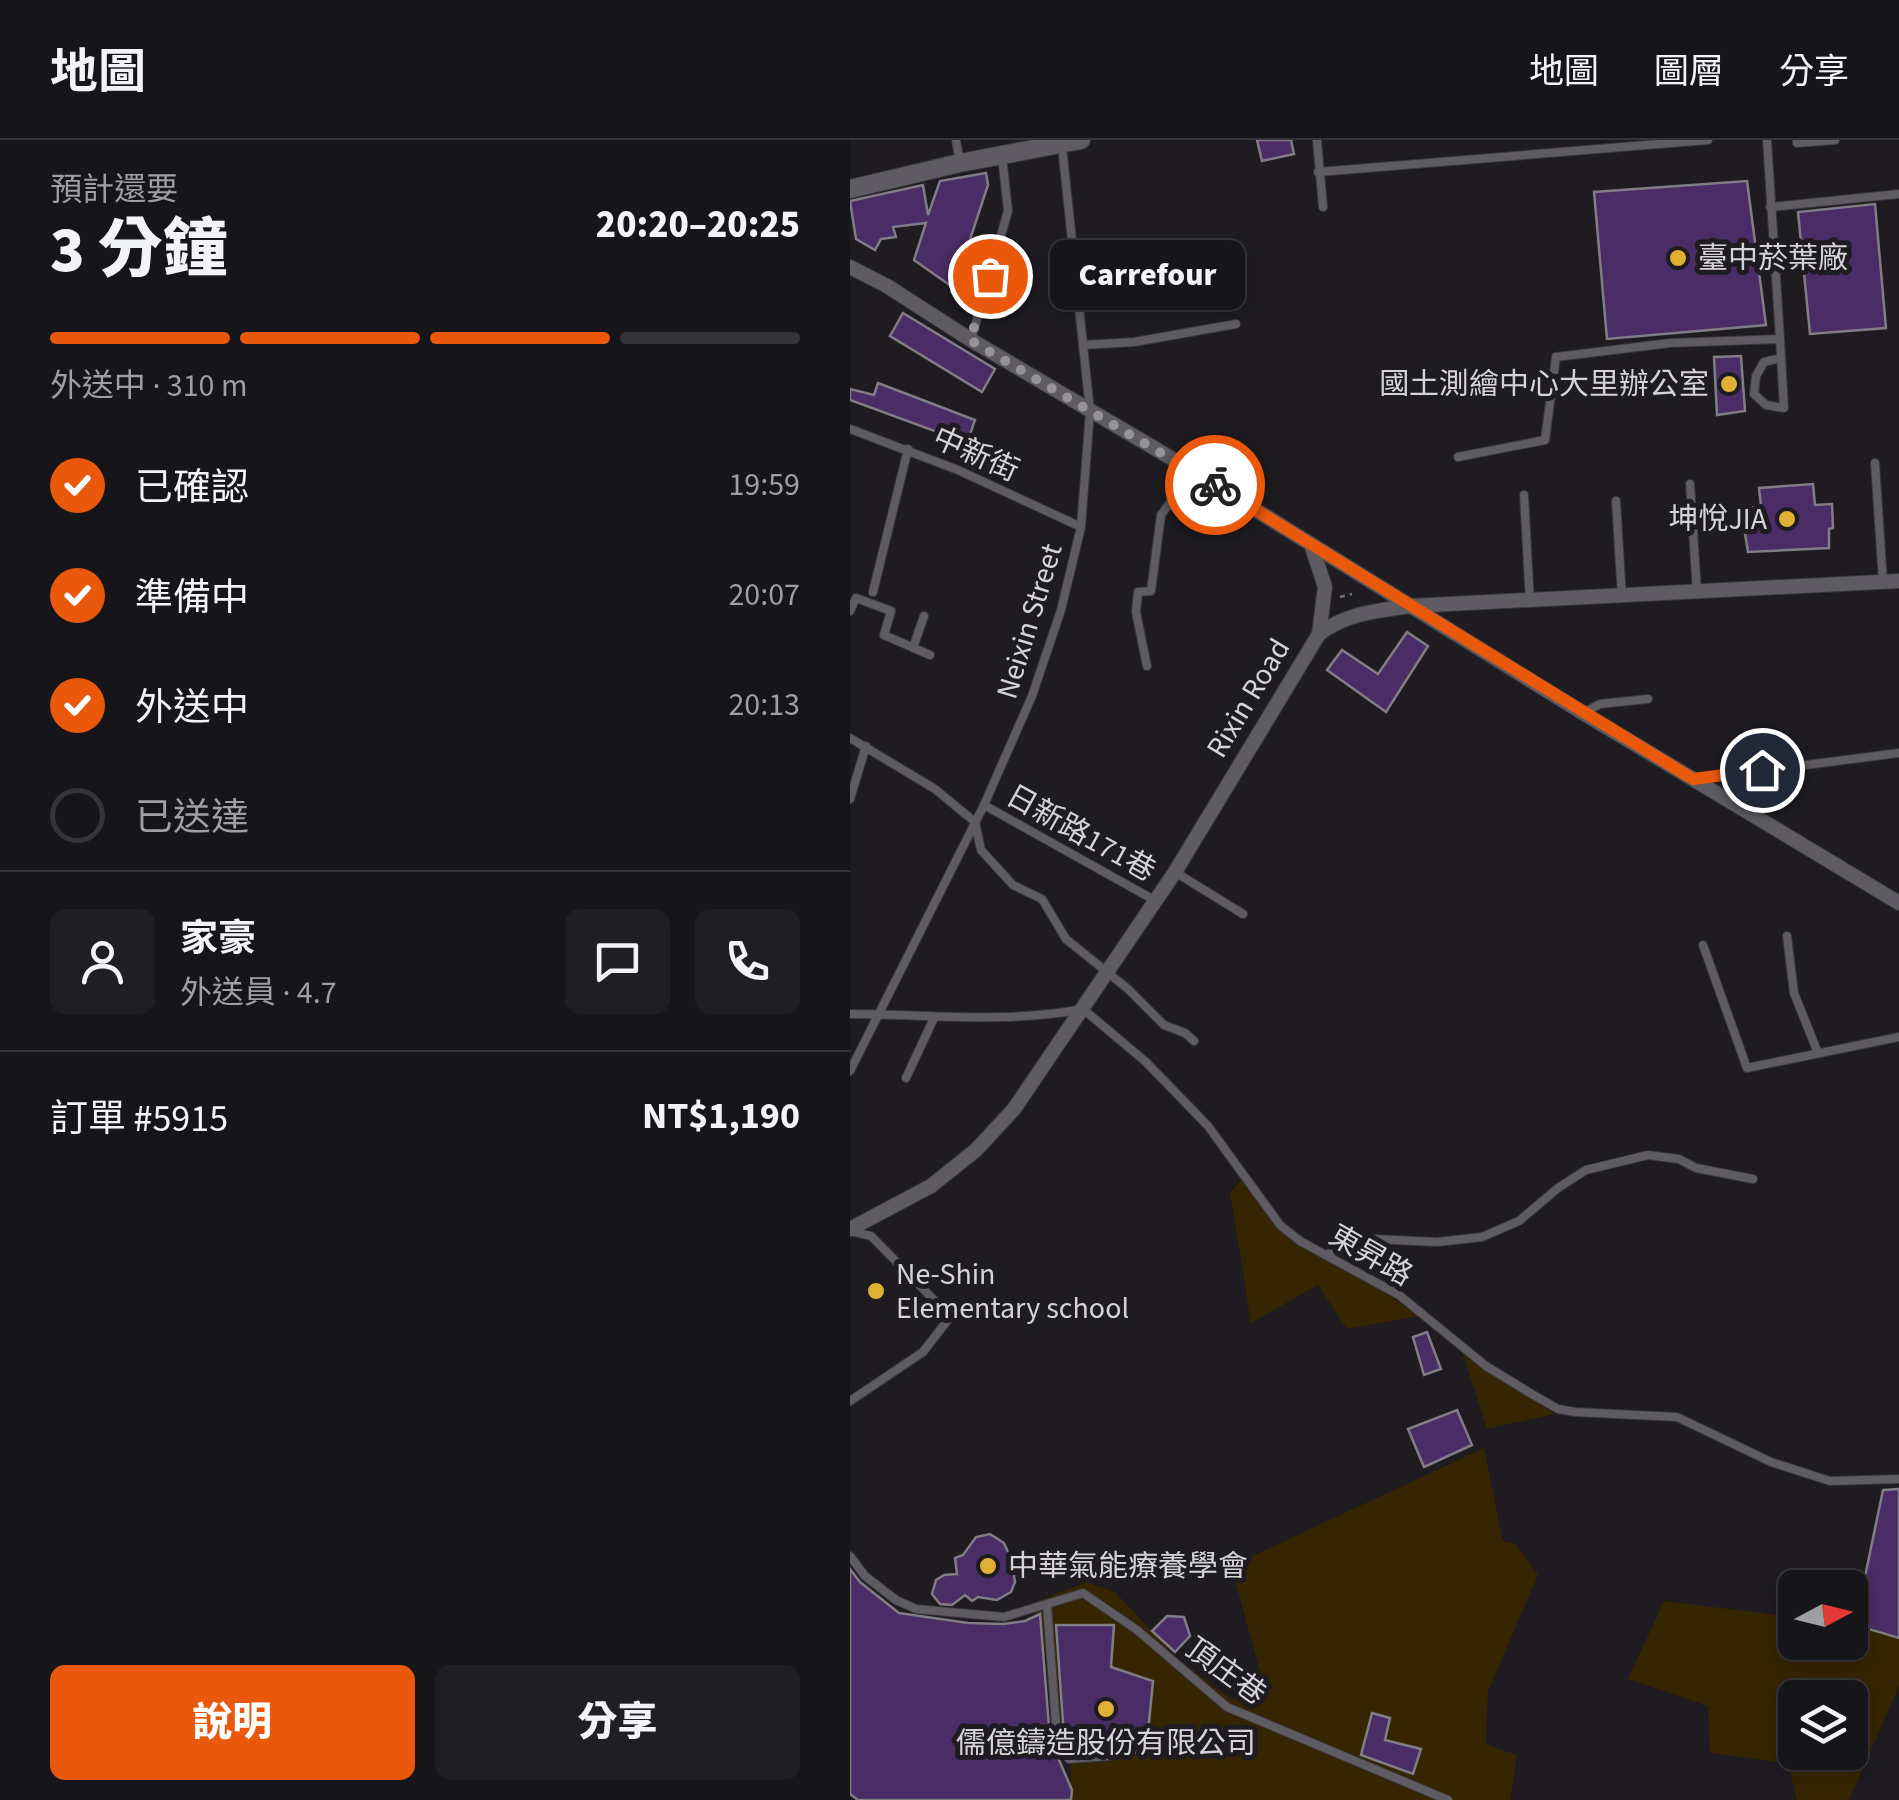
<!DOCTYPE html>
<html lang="zh-TW">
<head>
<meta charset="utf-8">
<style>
	:root { --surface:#161519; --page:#1f1e22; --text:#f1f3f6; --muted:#9e9fa2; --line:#353438; --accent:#ea580c }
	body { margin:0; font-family:"Source Sans 3","Noto Sans TC",sans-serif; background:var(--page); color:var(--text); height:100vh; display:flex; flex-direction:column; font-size:38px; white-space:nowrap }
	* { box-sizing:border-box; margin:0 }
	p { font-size:32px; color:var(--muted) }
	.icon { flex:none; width:55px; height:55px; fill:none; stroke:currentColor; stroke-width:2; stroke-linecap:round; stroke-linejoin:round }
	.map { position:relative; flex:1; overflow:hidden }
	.side { display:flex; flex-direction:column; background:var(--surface); width:850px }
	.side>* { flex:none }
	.needle { width:65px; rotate:83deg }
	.buttons { position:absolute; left:928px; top:1430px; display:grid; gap:20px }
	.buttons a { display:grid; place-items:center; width:90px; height:90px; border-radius:15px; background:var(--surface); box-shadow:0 5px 15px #0003,0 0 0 2px var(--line); font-size:50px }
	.pin { position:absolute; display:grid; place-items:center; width:85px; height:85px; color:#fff; margin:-42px; border:5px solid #fff; border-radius:50%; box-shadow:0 2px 10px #0007 }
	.courier { position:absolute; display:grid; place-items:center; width:100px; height:100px; margin:-50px; border:8px solid #ea580c; border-radius:50%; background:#fff; color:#222; box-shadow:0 2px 12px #0007 }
	.bubble { position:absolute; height:70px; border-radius:15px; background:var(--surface); box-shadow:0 5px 15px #0003,0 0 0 2px var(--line); font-size:32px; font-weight:800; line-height:70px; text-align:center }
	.headline em { font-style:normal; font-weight:800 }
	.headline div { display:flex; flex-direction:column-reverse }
	.headline { display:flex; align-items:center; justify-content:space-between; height:170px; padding:0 50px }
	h1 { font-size:65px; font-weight:800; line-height:75px }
	.bar { display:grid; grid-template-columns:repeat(4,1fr); gap:15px 10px; align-content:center; height:120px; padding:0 50px }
	.bar i { height:12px; border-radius:8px; background:var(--line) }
	.bar .on { background:var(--accent) }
	.bar p { grid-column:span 4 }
	.line { display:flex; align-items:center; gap:25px; padding:0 50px; border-top:2px solid var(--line) }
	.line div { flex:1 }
	.round { display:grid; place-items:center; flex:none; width:105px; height:105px; border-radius:15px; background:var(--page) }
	ol { padding:0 50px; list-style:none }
	li { display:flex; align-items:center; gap:30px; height:110px }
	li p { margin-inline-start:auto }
	li .icon { padding:10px; border-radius:50%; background:var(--accent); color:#fff; stroke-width:4 }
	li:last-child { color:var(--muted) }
	li i { width:55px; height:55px; border:5px solid var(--line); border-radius:50% }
	.action { display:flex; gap:20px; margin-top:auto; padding:20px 50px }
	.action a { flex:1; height:115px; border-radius:15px; background:var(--accent); color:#fff; font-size:40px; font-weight:800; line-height:115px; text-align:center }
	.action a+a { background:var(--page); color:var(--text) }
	header { display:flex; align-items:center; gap:60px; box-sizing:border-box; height:140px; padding:0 50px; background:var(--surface); border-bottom:2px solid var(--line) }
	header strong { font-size:48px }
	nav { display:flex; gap:55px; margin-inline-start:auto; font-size:35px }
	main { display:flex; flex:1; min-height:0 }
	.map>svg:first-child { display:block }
</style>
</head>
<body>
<header>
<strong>地圖</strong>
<nav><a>地圖</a><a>圖層</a><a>分享</a></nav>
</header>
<main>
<section class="side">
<div class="headline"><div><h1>3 分鐘</h1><p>預計還要</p></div><em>20:20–20:25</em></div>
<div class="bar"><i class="on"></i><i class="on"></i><i class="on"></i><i></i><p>外送中 · 310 m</p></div>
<ol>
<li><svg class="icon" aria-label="check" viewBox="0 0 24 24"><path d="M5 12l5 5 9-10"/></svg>已確認<p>19:59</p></li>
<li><svg class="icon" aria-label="check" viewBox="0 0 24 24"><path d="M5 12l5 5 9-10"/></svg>準備中<p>20:07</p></li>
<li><svg class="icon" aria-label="check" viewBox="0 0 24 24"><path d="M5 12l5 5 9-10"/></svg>外送中<p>20:13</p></li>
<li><i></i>已送達</li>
</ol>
<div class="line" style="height:180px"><a class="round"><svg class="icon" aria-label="person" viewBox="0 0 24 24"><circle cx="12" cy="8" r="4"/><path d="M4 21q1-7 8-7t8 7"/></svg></a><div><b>家豪</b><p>外送員 · 4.7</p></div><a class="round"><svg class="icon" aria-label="chat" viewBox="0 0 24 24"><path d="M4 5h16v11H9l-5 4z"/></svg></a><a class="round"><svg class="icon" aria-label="phone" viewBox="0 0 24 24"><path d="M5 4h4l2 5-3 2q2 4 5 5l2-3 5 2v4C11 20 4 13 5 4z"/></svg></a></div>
<div class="line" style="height:130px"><div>訂單 #5915</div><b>NT$1,190</b></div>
<div class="action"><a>說明</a><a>分享</a></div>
</section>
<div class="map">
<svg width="1049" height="1660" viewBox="0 0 1049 1660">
	<rect width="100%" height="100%" fill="#1e1c21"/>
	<g fill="#352500" fill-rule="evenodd">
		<path d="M396 1037 431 1084 570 1176 497 1189 468 1145 401 1183 380 1052Z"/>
		<path d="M612 1211 705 1274 637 1289Z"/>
		<path d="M634 1308 653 1401 666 1404 688 1435 638 1551 636 1604 667 1615 660 1660H221V1627L183 1463 237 1442 265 1452 327 1518 382 1560 414 1546 381 1426Z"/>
		<path d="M814 1461 945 1477V1502H1000V1484L1049 1498V1546L999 1660H947L938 1623 860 1613 858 1566 778 1539ZM945 1558H1000V1612H945Z"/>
	</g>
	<g fill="#4a2c66" stroke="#807d84" stroke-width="2.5">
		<path d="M407 0H441L444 14 412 21Z"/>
		<path d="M136 33 138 45 109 133 105 134 101 146 64 120 76 83 43 87 46 97 31 99 25 110 6 99 0 61 73 45 78 75 90 41Z"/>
		<path d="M897 41 916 185 757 199 744 52Z"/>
		<path d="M1025 64 1036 188 960 194 948 72Z"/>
		<path d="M53 173 145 229 132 252 40 196Z"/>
		<path d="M891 216 895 271 867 275 864 217Z"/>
		<path d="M28 243 125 280 117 303 0 260V249L24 255Z"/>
		<path d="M963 344 965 365 982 364 983 388 979 389V408L898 412 891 369 911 366 909 348Z"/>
		<path d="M557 492 578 506 536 572 477 530 492 510 528 534Z"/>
		<path d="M577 1192 591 1229 574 1235 563 1197Z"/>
		<path d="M607 1270 622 1305 574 1327 558 1289Z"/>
		<path d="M1049 1349V1498L1005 1485 1033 1350Z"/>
		<path d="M140 1394 154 1403 162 1421 165 1442 161 1452 147 1460 128 1457 122 1461 115 1455 102 1465 90 1464 82 1454 86 1440 94 1435 107 1434 105 1418 113 1415 126 1397Z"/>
		<path d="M0 1429 10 1442 49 1473 118 1483 153 1484 175 1481 190 1474 200 1599 222 1650 221 1660H8L0 1654Z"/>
		<path d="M317 1476 334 1477 340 1496 325 1512 302 1491Z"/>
		<path d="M206 1485H264L261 1527 303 1541 296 1613H267L259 1609 223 1611 214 1596Z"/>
		<path d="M522 1573 540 1578 535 1600 571 1609 563 1634 511 1615Z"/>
	</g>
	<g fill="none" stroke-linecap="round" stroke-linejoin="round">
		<defs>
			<g id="service">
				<path d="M106 0 110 23"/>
				<path d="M467 0 473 67"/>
				<path d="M917 0 930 199 934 268 916 265 904 254 906 236 914 222 931 218"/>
				<path d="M947 0V3L985 0"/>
				<path d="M468 32 858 0"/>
				<path d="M920 67 1049 54"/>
				<path d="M121 200 158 71 152 16"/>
				<path d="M233 205 284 202 386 184"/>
				<path d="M0 289 108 330 231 387"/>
				<path d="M608 317 695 300 706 217 820 203 930 199"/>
				<path d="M1025 323 1033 442"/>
				<path d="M840 344 847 452"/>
				<path d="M674 355 680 462"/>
				<path d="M766 361 772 458"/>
				<path d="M23 452 58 309"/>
				<path d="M0 471 6 458 41 471 34 495 80 515"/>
				<path d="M63 508 74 476"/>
				<path d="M297 526 286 472 288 452 301 451 311 375 343 331"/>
				<path d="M735 572 750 564 798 559"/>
				<path d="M0 598 85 649 125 682 131 710 163 745 192 759 216 799 278 849 314 885 335 893 344 901"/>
				<path d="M847 639 1049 613"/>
				<path d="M0 659 16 606"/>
				<path d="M134 665 306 761"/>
				<path d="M325 732 393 774"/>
				<path d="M937 796 944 853 968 913"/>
				<path d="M853 805 897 928 1049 897"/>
				<path d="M0 874C78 874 155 884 233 869L296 922 358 986 430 1085 450 1101 549 1155 636 1226 680 1253 708 1269 725 1272 827 1277 921 1322 980 1341 1049 1339"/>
				<path d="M0 931 134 665 182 556 211 470 231 387 240 271 212 6"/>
				<path d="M56 938 84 878"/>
				<path d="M0 1091 21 1096 89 1165 97 1181 73 1212 0 1261"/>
				<path d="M478 1114 501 1098 587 1102 632 1097 669 1081 708 1048 736 1030 798 1015 829 1019 846 1028 903 1039"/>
				<path d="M0 1416 15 1436 46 1460 66 1469 154 1477 233 1453 287 1490 377 1567 598 1660"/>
				<path d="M197 1465 207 1598 219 1619 260 1616"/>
			</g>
			<g id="minor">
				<path d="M0 127 37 146 121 200 343 331 733 573 1049 763"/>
				<path d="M461 404 475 447 469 494"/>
				<path d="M0 1089 81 1046 126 1010 164 969 325 732 469 494C496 473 527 471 560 466L1049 441"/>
			</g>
			<path id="tertiary" d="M0 49 110 23 231 0"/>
		</defs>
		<use href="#service" stroke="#39373c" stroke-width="10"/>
		<use href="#minor" stroke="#39373c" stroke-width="16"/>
		<use href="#tertiary" stroke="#39373c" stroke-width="20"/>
		<path stroke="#747277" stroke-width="2.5" stroke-dasharray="5 5" stroke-linecap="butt" d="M490 457 502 454"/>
		<use href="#service" stroke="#5e5b62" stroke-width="8"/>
		<use href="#minor" stroke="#5e5b62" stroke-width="14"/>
		<use href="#tertiary" stroke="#5e5b62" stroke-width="18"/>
	</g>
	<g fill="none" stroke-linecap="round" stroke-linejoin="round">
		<path stroke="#959398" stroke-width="10" stroke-dasharray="0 18" d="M140 136 120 200 365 345"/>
		<path stroke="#ea580c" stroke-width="12" d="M365 345 843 639 912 630"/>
	</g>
	<g fill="#e0b034" stroke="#1e1c21" stroke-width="4">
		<circle cx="828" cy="118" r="10"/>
		<circle cx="879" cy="244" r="10"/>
		<circle cx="937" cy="379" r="10"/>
		<circle cx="26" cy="1151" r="10"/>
		<circle cx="138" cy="1426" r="10"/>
		<circle cx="256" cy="1569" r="10"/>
	</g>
	<g text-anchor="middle" stroke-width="10" stroke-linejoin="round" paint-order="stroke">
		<g font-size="30" fill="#d5d3d8" stroke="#1e1c21" text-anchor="start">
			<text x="848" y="128">臺中菸葉廠</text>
			<text x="859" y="254" text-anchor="end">國土測繪中心大里辦公室</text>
			<text x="917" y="389" text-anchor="end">坤悅JIA</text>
			<text x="46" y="1144">Ne-Shin<tspan x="46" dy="34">Elementary school</tspan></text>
			<text x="158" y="1436">中華氣能療養學會</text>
			<text x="256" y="1613" text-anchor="middle">儒億鑄造股份有限公司</text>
		</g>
		<g font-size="30" fill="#d5d3d8" stroke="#1e1c21">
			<text transform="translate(126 314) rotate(24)" y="10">中新街</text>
			<text transform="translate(179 481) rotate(-73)" y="10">Neixin Street</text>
			<text transform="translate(398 558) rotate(-59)" y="10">Rixin Road</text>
			<text transform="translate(231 693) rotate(29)" y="10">日新路171巷</text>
			<text transform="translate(521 1115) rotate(30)" y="10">東昇路</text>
			<text transform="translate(376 1531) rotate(36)" y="10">頂庄巷</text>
		</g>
	</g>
</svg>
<div class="buttons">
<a><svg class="needle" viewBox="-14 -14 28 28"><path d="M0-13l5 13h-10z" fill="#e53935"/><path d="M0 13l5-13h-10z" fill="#9e9fa2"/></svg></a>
<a><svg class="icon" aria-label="layers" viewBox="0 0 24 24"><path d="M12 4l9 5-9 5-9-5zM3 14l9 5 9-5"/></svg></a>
</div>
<div class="pin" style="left:140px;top:136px;background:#ea580c"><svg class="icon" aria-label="bag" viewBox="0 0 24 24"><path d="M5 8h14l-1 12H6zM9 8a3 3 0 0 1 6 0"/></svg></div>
<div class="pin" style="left:912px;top:630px;background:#1f2937"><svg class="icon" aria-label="home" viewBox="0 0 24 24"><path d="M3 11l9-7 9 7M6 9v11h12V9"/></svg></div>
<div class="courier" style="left:365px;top:345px"><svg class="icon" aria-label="bike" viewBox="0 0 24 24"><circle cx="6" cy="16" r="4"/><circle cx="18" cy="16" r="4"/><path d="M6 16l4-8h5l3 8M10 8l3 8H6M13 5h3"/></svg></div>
<div class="bubble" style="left:200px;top:100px;width:195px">Carrefour</div>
</div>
</main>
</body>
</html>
